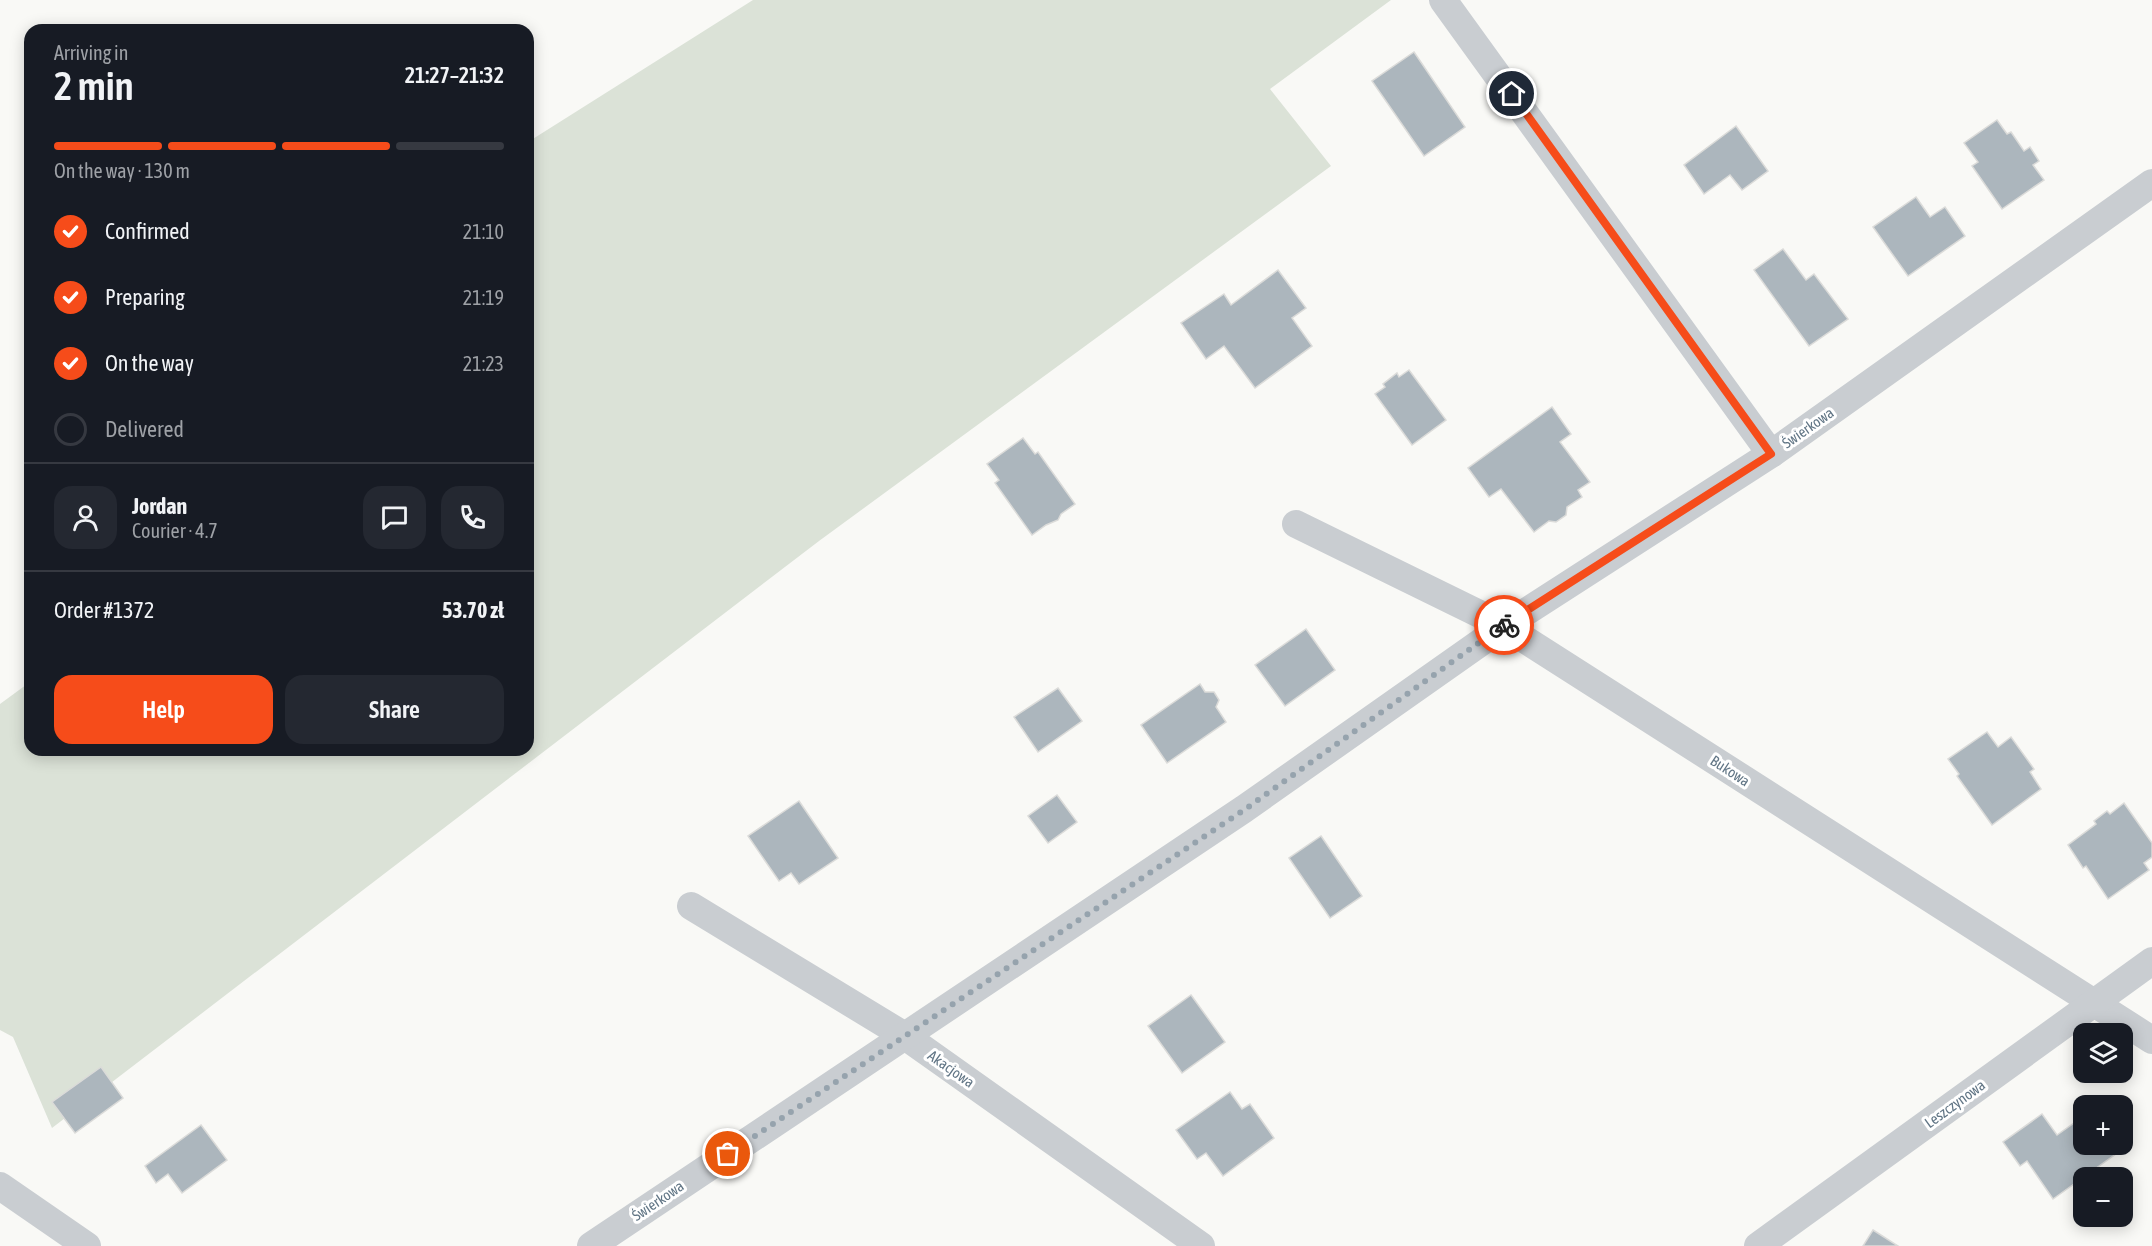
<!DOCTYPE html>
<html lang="en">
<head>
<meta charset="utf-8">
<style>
	:root { --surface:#171b24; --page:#242831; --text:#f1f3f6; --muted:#9ea1a6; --line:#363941; --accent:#f64c1a }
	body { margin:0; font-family:"Asap Condensed",sans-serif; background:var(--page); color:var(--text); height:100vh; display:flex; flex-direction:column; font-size:22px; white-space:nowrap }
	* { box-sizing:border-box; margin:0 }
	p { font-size:20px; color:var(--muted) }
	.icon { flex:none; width:33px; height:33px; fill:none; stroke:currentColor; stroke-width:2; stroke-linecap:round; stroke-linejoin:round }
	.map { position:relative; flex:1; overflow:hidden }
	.panel { position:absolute; left:24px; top:24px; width:510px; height:732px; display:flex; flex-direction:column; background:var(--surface); border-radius:18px; box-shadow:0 3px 15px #0003 }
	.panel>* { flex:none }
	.fabs { position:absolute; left:2073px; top:1023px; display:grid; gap:12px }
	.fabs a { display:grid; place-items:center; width:60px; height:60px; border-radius:12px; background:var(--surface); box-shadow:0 3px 15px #0003; font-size:30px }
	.pin { position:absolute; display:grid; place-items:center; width:51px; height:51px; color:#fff; margin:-26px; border:3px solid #fff; border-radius:50%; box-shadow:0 2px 6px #0007 }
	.courier { position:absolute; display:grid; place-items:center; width:60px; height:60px; margin:-30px; border:4px solid #f64c1a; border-radius:50%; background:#fff; color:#222; box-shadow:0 2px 8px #0007 }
	.summary em { font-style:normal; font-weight:600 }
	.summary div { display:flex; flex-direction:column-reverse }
	.summary { display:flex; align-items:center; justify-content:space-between; height:102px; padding:0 30px }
	h1 { font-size:39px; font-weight:600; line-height:45px }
	.bar { display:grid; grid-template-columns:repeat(4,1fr); gap:9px 6px; align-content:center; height:72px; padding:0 30px }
	.bar i { height:8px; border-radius:4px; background:var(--line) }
	.bar .active { background:var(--accent) }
	.bar p { grid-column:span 4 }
	.line { display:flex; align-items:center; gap:15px; padding:0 30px; border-top:2px solid var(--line) }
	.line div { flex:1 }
	.round { display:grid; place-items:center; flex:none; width:63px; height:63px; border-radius:18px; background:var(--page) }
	ol { padding:0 30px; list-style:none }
	li { display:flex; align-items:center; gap:18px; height:66px }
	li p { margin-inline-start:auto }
	li .icon { padding:6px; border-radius:50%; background:var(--accent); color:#fff; stroke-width:4 }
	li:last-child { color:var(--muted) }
	li i { width:33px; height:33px; border:3px solid var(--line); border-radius:50% }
	.button { display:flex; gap:12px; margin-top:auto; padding:12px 30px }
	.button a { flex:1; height:69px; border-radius:18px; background:var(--accent); color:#fff; font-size:24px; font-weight:600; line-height:69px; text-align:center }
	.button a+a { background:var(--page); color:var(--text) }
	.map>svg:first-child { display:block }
</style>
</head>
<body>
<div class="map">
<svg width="2152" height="1246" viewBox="0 0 2152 1246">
	<rect width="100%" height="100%" fill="#f9f9f6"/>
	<path fill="#dbe2d7" d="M753 0H1391L1270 89 1331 166 819 541 52 1128 13 1037 0 1030V704L30 682V750H528V142Z"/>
	<g fill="#acb6bd" stroke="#dbdbd9" stroke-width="1.5">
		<path d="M1414 52 1465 127 1424 156 1372 81Z"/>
		<path d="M1997 120 2007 134 2011 132 2024 151 2030 147 2039 161 2033 165 2044 180 2002 209 1972 166 1978 162 1964 143Z"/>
		<path d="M1736 126 1768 171 1742 190 1730 175 1704 194 1684 165Z"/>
		<path d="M1916 197 1930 217 1945 207 1965 236 1908 276 1873 227Z"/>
		<path d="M1783 249 1806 280 1814 274 1848 319 1809 346 1754 270Z"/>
		<path d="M1278 270 1306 308 1292 318 1312 346 1255 388 1224 346 1206 359 1181 323 1224 294 1231 305Z"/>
		<path d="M1409 370 1446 420 1412 445 1375 394 1385 387 1383 384 1397 373 1399 377Z"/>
		<path d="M1552 407 1571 434 1560 442 1590 482 1578 490 1582 497 1567 507 1566 515 1556 522 1549 521 1534 532 1501 489 1489 497 1468 468Z"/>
		<path d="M1023 438 1035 454 1038 452 1075 504 1061 514 1058 520 1046 525 1032 535 995 483 999 480 987 464Z"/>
		<path d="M1306 629 1335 670 1285 706 1255 665Z"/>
		<path d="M1200 684 1205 692H1214L1219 700 1216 707 1226 722 1167 763 1141 725Z"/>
		<path d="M1058 688 1082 721 1038 752 1014 717Z"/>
		<path d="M1987 732 1998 747 2011 737 2034 769 2030 772 2041 789 1992 825 1957 776 1959 774 1948 759Z"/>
		<path d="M1057 795 1077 822 1048 843 1028 816Z"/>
		<path d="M799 801 838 858 799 884 791 873 779 881 748 836Z"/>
		<path d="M2124 803 2152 843V857L2144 863 2149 870 2108 899 2086 866 2083 868 2068 845 2096 824 2094 821 2107 811 2110 814Z"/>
		<path d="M1321 836 1362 896 1330 918 1289 858Z"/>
		<path d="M1191 995 1225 1042 1182 1073 1148 1026Z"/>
		<path d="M101 1067 123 1098 75 1133 52 1102Z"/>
		<path d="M1230 1092 1242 1109 1250 1104 1274 1138 1223 1176 1206 1153 1197 1159 1176 1130Z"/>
		<path d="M2042 1114 2057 1135 2084 1116V1144H2115L2120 1151 2053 1199 2027 1161 2020 1166 2003 1142Z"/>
		<path d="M201 1125 227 1160 182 1193 168 1174 156 1183 145 1166Z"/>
		<path d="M1873 1230 1898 1246H1863Z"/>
	</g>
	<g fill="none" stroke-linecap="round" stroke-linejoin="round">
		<g stroke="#c9cdd1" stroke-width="28">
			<path d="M1443 0 1771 454"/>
			<path d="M1296 524 1504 626 2152 1040"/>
			<path d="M691 906 905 1036 1201 1246"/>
			<path d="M0 1186 87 1246"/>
			<path d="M591 1246 1244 809 1504 626 1771 454 2152 183"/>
			<path d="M1758 1246 2152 961"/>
		</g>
	</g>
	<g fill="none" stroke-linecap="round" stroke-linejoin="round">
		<path stroke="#96a3ad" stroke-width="6" stroke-dasharray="0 10.8" d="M728 1154 1244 810 1504 625"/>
		<path stroke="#f64c1a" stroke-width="8" d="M1504 625 1771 454 1512 94"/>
	</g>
	<g text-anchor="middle" stroke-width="6" stroke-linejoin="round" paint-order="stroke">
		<g font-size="15" fill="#617585" stroke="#fff">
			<text transform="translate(1808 428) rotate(-35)" y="5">Świerkowa</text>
			<text transform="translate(1730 771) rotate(33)" y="5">Bukowa</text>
			<text transform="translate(951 1069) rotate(35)" y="5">Akacjowa</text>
			<text transform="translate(1955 1104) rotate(-36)" y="5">Leszczynowa</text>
			<text transform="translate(658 1201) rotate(-34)" y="5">Świerkowa</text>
		</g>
	</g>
</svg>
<div class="fabs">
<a><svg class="icon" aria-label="layers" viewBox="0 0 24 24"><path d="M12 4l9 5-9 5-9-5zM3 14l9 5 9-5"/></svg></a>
<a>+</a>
<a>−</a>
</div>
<div class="pin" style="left:728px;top:1154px;background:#ea580c"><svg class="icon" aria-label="bag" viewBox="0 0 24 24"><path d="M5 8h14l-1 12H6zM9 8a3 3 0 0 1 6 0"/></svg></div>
<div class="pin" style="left:1512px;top:94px;background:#1f2937"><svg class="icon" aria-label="home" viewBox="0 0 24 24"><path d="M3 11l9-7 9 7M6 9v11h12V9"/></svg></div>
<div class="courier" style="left:1504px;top:625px"><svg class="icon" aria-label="bike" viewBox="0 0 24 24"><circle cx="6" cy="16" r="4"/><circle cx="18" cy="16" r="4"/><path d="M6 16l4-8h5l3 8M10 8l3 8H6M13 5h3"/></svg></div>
<section class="panel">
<div class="summary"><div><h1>2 min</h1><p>Arriving in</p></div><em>21:27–21:32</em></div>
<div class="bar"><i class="active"></i><i class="active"></i><i class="active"></i><i></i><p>On the way · 130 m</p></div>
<ol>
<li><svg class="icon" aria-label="check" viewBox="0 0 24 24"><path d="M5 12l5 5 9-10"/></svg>Confirmed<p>21:10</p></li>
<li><svg class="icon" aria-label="check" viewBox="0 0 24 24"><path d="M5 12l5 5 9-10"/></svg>Preparing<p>21:19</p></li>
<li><svg class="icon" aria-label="check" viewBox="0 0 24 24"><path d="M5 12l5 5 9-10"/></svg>On the way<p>21:23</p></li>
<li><i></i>Delivered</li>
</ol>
<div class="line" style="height:108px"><a class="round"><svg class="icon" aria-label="person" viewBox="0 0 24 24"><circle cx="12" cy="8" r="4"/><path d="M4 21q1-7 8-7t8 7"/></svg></a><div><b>Jordan</b><p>Courier · 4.7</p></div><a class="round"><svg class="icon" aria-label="chat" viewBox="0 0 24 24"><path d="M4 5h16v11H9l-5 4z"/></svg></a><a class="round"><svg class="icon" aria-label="phone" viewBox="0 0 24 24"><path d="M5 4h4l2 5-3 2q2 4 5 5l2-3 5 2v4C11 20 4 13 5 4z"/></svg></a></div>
<div class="line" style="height:78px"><div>Order #1372</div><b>53.70 zł</b></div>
<div class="button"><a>Help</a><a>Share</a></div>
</section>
</div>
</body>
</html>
